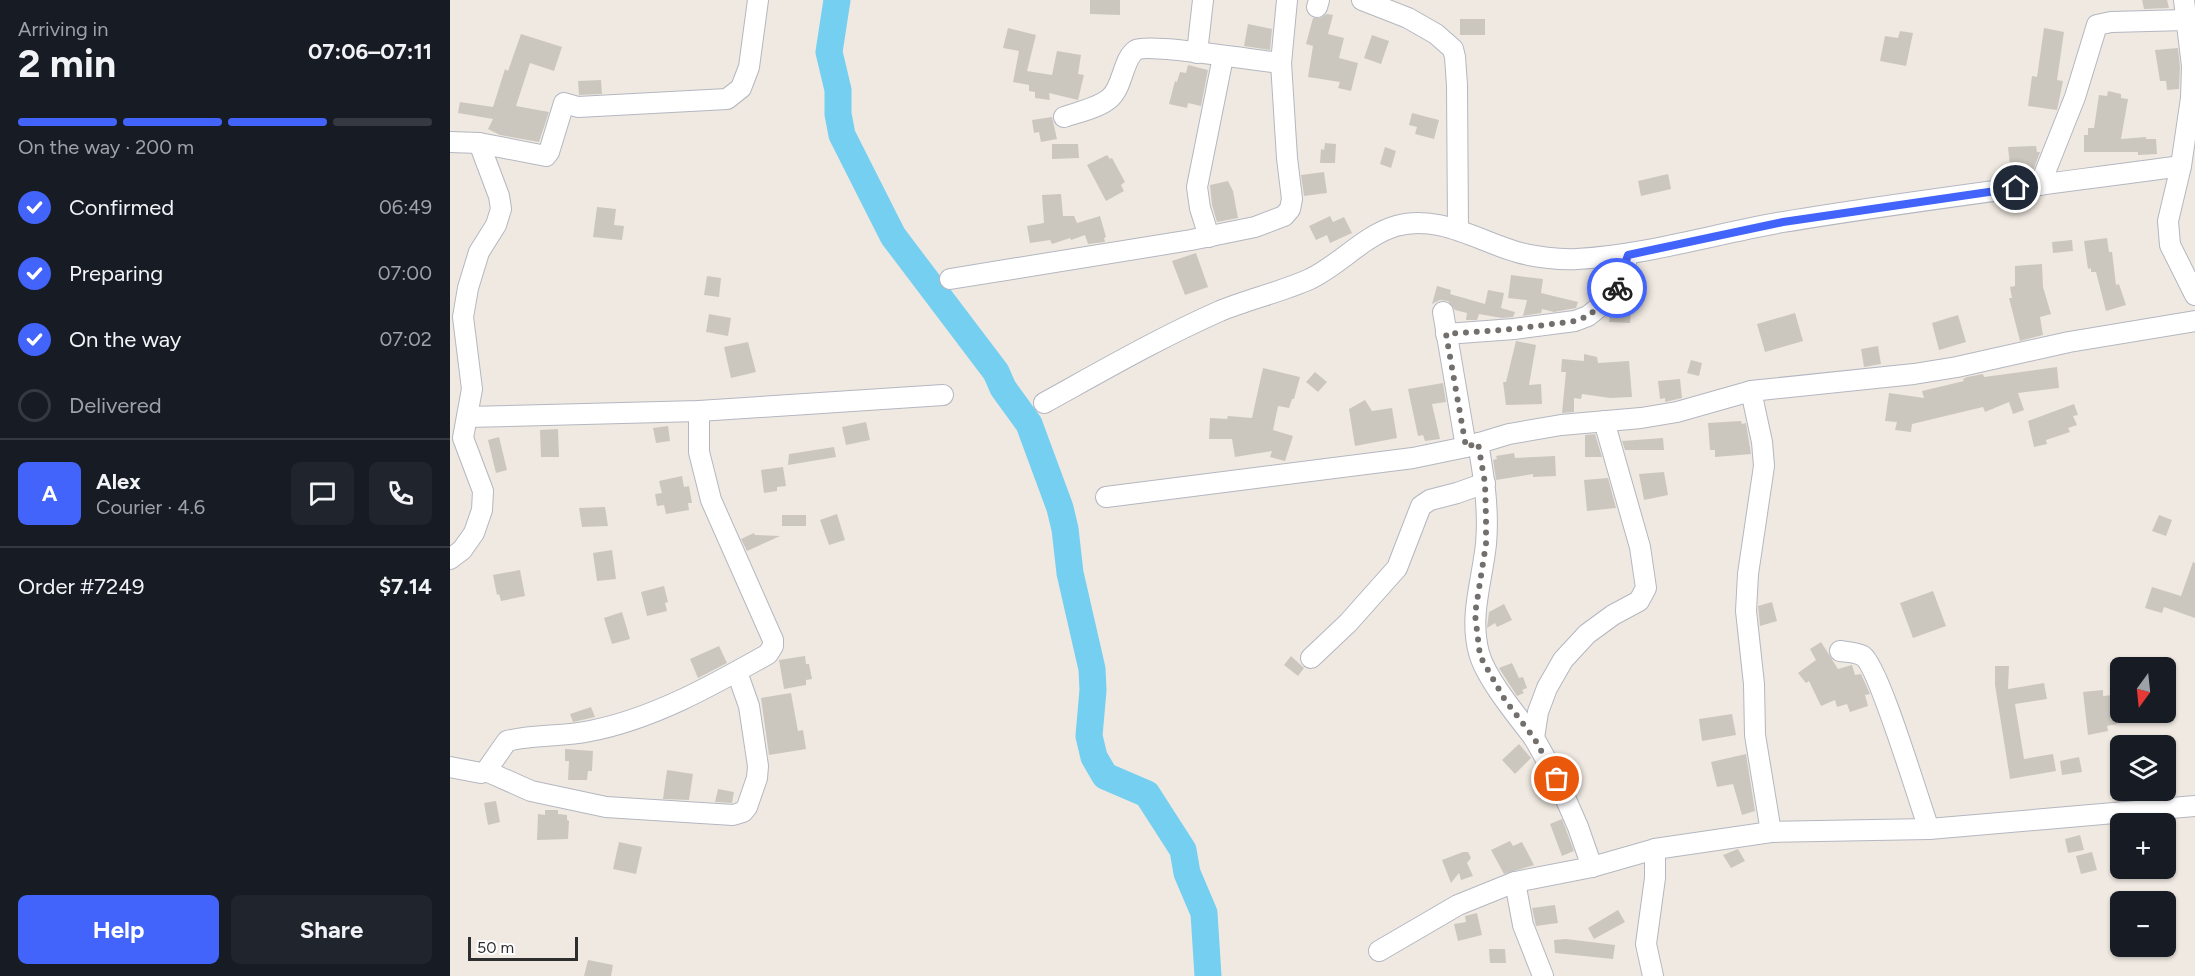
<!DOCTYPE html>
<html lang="en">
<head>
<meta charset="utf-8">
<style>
	:root { --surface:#171b24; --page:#20242c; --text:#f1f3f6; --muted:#9ea1a6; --line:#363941; --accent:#4264fb }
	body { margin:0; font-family:Figtree,sans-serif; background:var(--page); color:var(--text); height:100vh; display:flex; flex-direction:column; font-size:22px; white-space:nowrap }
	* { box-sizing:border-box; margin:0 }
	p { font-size:20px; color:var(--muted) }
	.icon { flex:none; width:33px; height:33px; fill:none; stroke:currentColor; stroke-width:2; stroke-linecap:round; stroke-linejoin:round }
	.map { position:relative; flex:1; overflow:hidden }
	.side { display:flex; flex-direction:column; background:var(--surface); width:450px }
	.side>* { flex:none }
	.needle { width:39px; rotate:195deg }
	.fabs { position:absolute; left:1660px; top:657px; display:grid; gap:12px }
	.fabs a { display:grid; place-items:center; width:66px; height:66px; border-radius:9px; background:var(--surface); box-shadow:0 2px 4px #0004; font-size:30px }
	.scale { position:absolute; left:18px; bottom:15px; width:110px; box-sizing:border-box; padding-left:6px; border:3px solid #2e2e2e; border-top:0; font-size:16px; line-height:21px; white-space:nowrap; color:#2e2e2e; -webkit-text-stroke:4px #fff; paint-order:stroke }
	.pin { position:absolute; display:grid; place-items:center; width:51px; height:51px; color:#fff; margin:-26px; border:3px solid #fff; border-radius:50%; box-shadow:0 2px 6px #0007 }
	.courier { position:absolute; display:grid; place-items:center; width:60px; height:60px; margin:-30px; border:4px solid #4264fb; border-radius:50%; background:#fff; color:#222; box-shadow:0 2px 8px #0007 }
	.overview em { font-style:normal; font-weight:700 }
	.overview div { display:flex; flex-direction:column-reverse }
	.overview { display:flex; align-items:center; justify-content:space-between; height:102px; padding:0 18px }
	h1 { font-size:39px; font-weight:700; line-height:45px }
	.bar { display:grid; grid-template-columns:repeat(4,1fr); gap:9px 6px; align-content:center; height:72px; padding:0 18px }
	.bar i { height:8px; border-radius:4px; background:var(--line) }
	.bar .on { background:var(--accent) }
	.bar p { grid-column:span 4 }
	.line { display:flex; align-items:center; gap:15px; padding:0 18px; border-top:2px solid var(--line) }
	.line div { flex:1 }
	.round { display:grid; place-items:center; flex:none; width:63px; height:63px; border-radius:9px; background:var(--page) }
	ol { padding:0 18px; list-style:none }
	li { display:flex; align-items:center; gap:18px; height:66px }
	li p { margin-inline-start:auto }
	li .icon { padding:6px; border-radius:50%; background:var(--accent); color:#fff; stroke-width:4 }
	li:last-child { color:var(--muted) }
	li i { width:33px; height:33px; border:3px solid var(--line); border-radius:50% }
	.button { display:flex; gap:12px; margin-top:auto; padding:12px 18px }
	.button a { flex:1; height:69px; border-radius:9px; background:var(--accent); color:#fff; font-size:24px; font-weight:700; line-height:69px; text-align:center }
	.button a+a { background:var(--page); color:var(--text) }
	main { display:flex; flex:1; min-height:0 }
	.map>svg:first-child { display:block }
</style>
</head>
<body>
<main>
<section class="side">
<div class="overview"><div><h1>2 min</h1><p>Arriving in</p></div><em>07:06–07:11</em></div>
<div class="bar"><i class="on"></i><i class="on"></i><i class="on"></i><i></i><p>On the way · 200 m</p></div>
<ol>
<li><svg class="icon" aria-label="check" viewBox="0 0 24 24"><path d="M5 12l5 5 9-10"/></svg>Confirmed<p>06:49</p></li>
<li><svg class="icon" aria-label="check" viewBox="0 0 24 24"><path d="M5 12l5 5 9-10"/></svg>Preparing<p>07:00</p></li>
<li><svg class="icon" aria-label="check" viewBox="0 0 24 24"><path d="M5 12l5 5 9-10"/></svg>On the way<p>07:02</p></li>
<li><i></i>Delivered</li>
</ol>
<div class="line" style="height:108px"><b class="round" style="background:var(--accent);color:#fff">A</b><div><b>Alex</b><p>Courier · 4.6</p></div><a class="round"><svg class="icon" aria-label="chat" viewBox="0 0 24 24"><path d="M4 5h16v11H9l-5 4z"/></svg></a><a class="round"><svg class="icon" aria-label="phone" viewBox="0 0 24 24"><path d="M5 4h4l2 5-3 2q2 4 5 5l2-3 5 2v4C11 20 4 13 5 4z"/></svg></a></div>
<div class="line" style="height:78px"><div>Order #7249</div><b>$7.14</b></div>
<div class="button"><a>Help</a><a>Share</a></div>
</section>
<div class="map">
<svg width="1745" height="976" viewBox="0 0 1745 976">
	<rect width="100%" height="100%" fill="#efe9e1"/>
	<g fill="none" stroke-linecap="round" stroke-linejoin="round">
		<path stroke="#75cff0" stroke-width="27" d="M387 0 379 52 388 90V114L392 135 443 236 546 372 553 388 579 424 610 508 615 529 620 573 642 669 643 690 639 736 644 757 655 776 697 794 733 850 737 873 754 913 758 976"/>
	</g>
	<g fill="#cbc7bf">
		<path d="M640 0H670V15L640 14Z"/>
		<path d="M1692 0H1717L1719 8 1694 9Z"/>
		<path d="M877 14 883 15 878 34 894 38 889 58 908 63 901 91 888 88 890 82 858 77 863 46 856 44 863 18H870Z"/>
		<rect x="1010" y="19" width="25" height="16"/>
		<path d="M798 24 822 29 820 50 794 46Z"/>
		<path d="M558 28 586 35 577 71 602 75 607 51 631 55 628 74 634 75 628 100 599 93 600 100 585 98V92L579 91V85L563 82 569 51 553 48Z"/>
		<path d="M1594 28 1614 32 1607 80 1613 81 1607 110 1578 106 1582 76 1587 77Z"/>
		<path d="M1450 31 1463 33 1456 66 1430 61 1435 36 1448 38Z"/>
		<path d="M71 34 112 47 104 71 80 63 66 106 99 112 89 142 50 135 38 129 43 119 8 113 10 102 43 107 55 69 58 71Z"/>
		<path d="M922 35 939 41 931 64 914 58Z"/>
		<path d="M1728 48 1730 67 1729 89 1717 90 1716 81H1710L1705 50Z"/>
		<path d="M738 65 758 70 751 106 738 103 737 108 719 104 725 81 727 82 730 72 736 73Z"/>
		<path d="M151 80 152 94 129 95 128 81Z"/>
		<path d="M1658 91 1671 94V98L1678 99 1671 139 1696 137V139H1706L1707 154 1688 155V152H1634V135H1638V128H1644L1649 95 1657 96Z"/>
		<path d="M962 113 989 120 984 139 965 134 967 127 959 125Z"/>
		<path d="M602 117 607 139 591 142 589 132 584 133 582 120Z"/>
		<path d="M875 143 886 144 885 163H870L871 149 874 150Z"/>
		<path d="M602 144H628L629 158 602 159Z"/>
		<path d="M1586 146 1587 152H1590L1582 174 1561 176 1558 147Z"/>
		<path d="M935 147 946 151 941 168 930 164Z"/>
		<path d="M657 155 660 159 662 158 675 182 671 185 674 191 656 201 637 165Z"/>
		<path d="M874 172 877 193 854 196 851 175Z"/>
		<path d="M1218 174 1221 189 1191 196 1188 181Z"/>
		<path d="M778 181 783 191 788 218 767 222 762 205 760 185Z"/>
		<path d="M611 194 613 216H624L627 223 650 216 656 237 654 238 655 242 638 244 635 235 621 240 620 238 602 244 600 240 580 243 577 226 594 223 592 195Z"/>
		<path d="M147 207 166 209 164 225 174 226 172 240 143 237Z"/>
		<path d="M880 216 883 222 894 217 902 233 880 243 877 235 866 240 859 226Z"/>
		<path d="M1657 238 1659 252H1662L1666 285 1669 284 1676 305 1656 311 1646 272H1641V268L1638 269 1634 241Z"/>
		<path d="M1622 240 1623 251 1603 253 1602 242Z"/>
		<path d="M746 253 758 287 735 295 722 261Z"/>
		<path d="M1592 264 1593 287 1601 314 1590 317 1593 335 1570 341 1559 298H1562L1560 287 1565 286V266Z"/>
		<path d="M1061 275 1093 279 1091 293 1128 302 1126 308 1104 312 1092 309 1091 313 1073 316 1077 300 1058 298Z"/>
		<path d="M257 276 271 278 269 297 254 295Z"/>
		<path d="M987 286 1001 290 1000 294 1035 304 1038 290 1054 293 1051 308 1065 312 1063 317 1052 318 1029 314 1027 320H1016L1017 313 1005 310 998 301 990 300 982 304Z"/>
		<path d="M1164 310 1181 311 1180 323 1159 322 1160 314Z"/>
		<path d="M1345 313 1353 341 1315 352 1307 324Z"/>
		<path d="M259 314 281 318 278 336 256 332Z"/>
		<path d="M1508 315 1516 342 1489 350 1482 323Z"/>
		<path d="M1066 341 1086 345 1079 385 1091 384 1092 404 1056 405 1053 382H1056Z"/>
		<path d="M298 342 306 372 281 378 274 347Z"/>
		<path d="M1428 346 1431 364 1414 367 1411 349Z"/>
		<path d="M1134 354 1147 357 1148 363 1179 361 1182 397 1160 398 1132 394 1131 399 1124 398V412L1112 413 1116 372H1111L1112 359 1134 361Z"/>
		<path d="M1241 360 1252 363 1249 376 1237 373Z"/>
		<path d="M1607 367 1609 388 1568 393 1574 410 1563 414 1559 402 1535 412 1533 407 1462 424 1461 432 1445 430 1447 422 1435 421 1439 393 1474 398 1472 391 1514 381 1513 379 1517 377 1533 374 1534 377Z"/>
		<path d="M813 368 850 377 844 399H842L839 408 828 406 823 430 843 436 835 461 820 457 822 451 785 457 782 439H759L760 418 777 419 778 416 802 418Z"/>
		<path d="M865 372 877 382 868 392 856 382Z"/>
		<path d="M1230 379 1232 398 1215 402V398L1210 399 1208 381Z"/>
		<path d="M993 383 996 402 982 404 990 439 975 441 973 435 968 436 958 389Z"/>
		<path d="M915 400 922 411 942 408 947 438 905 446 899 409Z"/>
		<path d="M1624 404 1628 415 1623 416 1627 425 1618 428 1620 432 1596 440 1597 444 1584 447 1578 421Z"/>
		<path d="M1291 421 1292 424 1296 423 1301 454 1265 457V450H1260L1258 423Z"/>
		<path d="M416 422 420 440 396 445 392 427Z"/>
		<path d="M218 426 220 441 206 443 203 428Z"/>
		<path d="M108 429 109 457H91L90 430Z"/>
		<path d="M1145 434 1152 457H1135V435Z"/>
		<path d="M49 437 57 470 46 473 38 440Z"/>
		<path d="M1213 438 1214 450H1175L1172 441Z"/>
		<path d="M384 447 386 457 338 465 339 454Z"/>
		<path d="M1064 453 1065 458 1105 456 1106 476 1083 477V474L1046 480 1043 460 1047 459 1046 456Z"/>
		<path d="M333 467 336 486 327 487V491L314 493 311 470Z"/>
		<path d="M1214 472 1218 495 1194 500 1189 474Z"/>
		<path d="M232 476 234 487 239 486 242 503H238L239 510 216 514 214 505 207 506 205 494 212 493 209 481Z"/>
		<path d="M1158 478 1166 508 1137 511 1134 480Z"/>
		<path d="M155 507 158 526 132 527 129 508Z"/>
		<path d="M387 514 395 540 379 545 370 520Z"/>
		<rect x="332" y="515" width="24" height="11"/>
		<path d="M1709 515 1722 520 1716 536 1702 531Z"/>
		<path d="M304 533 305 535 330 536 297 551 291 539Z"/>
		<path d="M162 550 166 579 147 581 143 553Z"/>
		<path d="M1743 562 1745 563V618L1714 607 1712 613 1695 608 1702 587 1731 596Z"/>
		<path d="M70 570 75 596 51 601 49 594 47 595 43 575Z"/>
		<path d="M214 586 218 602 215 603 217 611 197 616 191 592Z"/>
		<path d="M1483 591 1496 626 1463 638 1450 603Z"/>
		<path d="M1322 602 1327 621 1310 626 1308 606Z"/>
		<path d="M1054 604 1062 620 1047 627 1045 623 1037 628 1039 612Z"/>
		<path d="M172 612 180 639 162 644 154 618Z"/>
		<path d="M1371 642 1388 669 1402 665 1405 675 1411 674 1420 694 1415 695 1418 706 1400 712 1397 704 1387 707 1385 700 1371 706 1359 681 1356 683 1348 673 1366 660 1360 649Z"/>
		<path d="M269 646 277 663 248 678 240 659Z"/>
		<path d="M355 656 356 664H359L362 679 356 680V685L334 689 329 660Z"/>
		<path d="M841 656 854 668 848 676 834 665Z"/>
		<path d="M1062 663 1069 678 1073 677 1077 688 1072 690 1074 693 1067 696 1049 668Z"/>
		<path d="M1545 666H1559L1558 689 1594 683 1597 699 1565 704 1574 759 1603 754 1606 771 1560 779 1545 685Z"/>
		<path d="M1653 690V696L1663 695 1667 724 1657 726 1658 731 1638 735 1633 692Z"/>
		<path d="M341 693 348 731 353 730 356 749 319 755 311 698Z"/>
		<path d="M141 707 145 717 123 722 120 714Z"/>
		<path d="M1282 714 1286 735 1252 741 1249 719Z"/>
		<path d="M1069 744 1081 758 1065 774 1052 760Z"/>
		<path d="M115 749 143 751 142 771H138L137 780H118L119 761H115Z"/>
		<path d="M1296 754 1305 811 1292 815 1283 784 1267 787 1261 762Z"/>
		<path d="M1629 757 1632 772 1612 775 1610 761Z"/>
		<path d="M217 770 243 774 239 800 213 799Z"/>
		<path d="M268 789 284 792 282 803 265 802Z"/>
		<path d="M46 801 50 822 38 825 34 803Z"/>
		<path d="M95 810H108V814L117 815V820L119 821 118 839 87 840 88 814 95 815Z"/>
		<path d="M1112 819 1124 851 1112 856 1100 824Z"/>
		<path d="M1630 835 1634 850 1618 853 1615 839Z"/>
		<path d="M1060 841 1063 846 1072 842 1084 865 1054 874 1041 850Z"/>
		<path d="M169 842 192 847 186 874 163 869Z"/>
		<path d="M1288 849 1295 861 1281 868 1273 855Z"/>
		<path d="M1013 852H1018L1021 858 1017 863 1023 876 1011 880 1009 873 1001 883 992 860Z"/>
		<path d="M1642 852 1647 870 1631 874 1626 856Z"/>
		<path d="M1105 905 1108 923 1086 926 1082 908Z"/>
		<path d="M1168 910 1175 922 1144 939 1138 928Z"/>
		<path d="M1027 913 1032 935 1008 941 1004 924 1016 922 1015 916Z"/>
		<path d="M1116 939 1165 945 1163 959 1105 953 1104 940Z"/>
		<path d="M1039 949H1055L1056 963H1040Z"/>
		<path d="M138 960 163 965 161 976H134Z"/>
	</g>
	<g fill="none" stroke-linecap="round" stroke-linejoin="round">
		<defs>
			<g id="minor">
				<path d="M912 0 958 18 986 34 1003 49 1005 57 1007 85 1008 229"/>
				<path d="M1734 0 1742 66 1741 98 1731 166 1718 221 1720 245 1745 295"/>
				<path d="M867 7 869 0"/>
				<path d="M747 53 753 0"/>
				<path d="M614 117C628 112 649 108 660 98 673 87 673 58 686 50 699 43 809 61 831 63"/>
				<path d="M0 142 29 143 96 156 99 152 114 103 128 107 277 99 291 88 299 67 308 0"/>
				<path d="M1590 185 1625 97 1647 25 1661 22 1736 20"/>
				<path d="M759 237 750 208 747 187 773 57"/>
				<path d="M500 279 741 240 805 227 834 216 840 209 842 199 837 158 831 63 837 0"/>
				<path d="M993 312 1016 447"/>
				<path d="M996 334 1064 329 1125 321 1138 316 1163 296 1170 283 1178 255"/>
				<path d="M1301 391 1312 442 1314 466 1298 574 1296 611 1304 684 1305 735 1321 832"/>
				<path d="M594 403C652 371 709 338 770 311 799 299 831 292 860 279 891 264 913 236 946 226 989 214 1028 241 1067 252 1083 257 1111 260 1127 259 1197 255 1264 234 1333 222 1465 200 1598 184 1731 166"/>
				<path d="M17 417 249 411 493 395"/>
				<path d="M1028 443C1034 477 1039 510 1036 544 1032 582 1019 616 1029 653 1036 679 1068 717 1084 738"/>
				<path d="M656 497 963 458 1016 447 1059 434 1111 425 1191 418 1227 412 1301 391 1464 374 1507 367 1619 342 1745 321"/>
				<path d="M0 559 12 550 24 533 32 510 33 491 13 438 22 389 13 317 18 288 29 252 46 225 51 209 49 196 29 143"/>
				<path d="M1390 651C1397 652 1406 652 1413 656 1429 667 1469 802 1479 829"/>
				<path d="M861 658 898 623 947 568 971 506 980 500 1007 493 1035 483"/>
				<path d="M0 767 31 773 36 771 57 741C84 734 112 737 140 731 203 719 263 685 318 654L323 646V640L261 500 249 452V411"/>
				<path d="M36 771 81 791 156 807 283 815 293 812 297 807 307 778 308 766 299 706 287 672"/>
				<path d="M1142 867 1128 827 1107 779 1084 738 1088 712 1097 688 1113 660 1137 634 1163 615 1189 601 1196 588 1190 547 1154 421"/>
				<path d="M1065 882 1073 925 1093 976"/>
				<path d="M929 951 1008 905 1065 882 1142 867 1205 849 1321 832 1479 829 1745 806"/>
				<path d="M1203 976 1196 944 1205 878V849"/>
			</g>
		</defs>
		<use href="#minor" stroke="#b4b7c1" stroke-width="22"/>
		<use href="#minor" stroke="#fff" stroke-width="20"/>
	</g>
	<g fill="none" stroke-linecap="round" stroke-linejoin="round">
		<path stroke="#726f6d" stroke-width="6" stroke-dasharray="0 10.8" d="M1107 779 1084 738 1055 700 1030 656 1025 614 1036 544V518L1035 483 1028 443 1016 447 996 334 1064 329 1125 321 1138 316 1162 296 1167 288"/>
		<path stroke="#4264fb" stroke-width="8" d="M1167 288 1178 255 1333 222 1566 188"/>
	</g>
</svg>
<div class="fabs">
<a><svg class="needle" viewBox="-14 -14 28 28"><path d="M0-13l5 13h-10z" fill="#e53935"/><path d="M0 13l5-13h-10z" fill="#9ea1a6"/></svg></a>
<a><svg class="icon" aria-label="layers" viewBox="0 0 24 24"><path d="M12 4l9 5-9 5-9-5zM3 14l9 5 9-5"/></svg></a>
<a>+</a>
<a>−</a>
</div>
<div class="scale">50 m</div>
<div class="pin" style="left:1107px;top:779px;background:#ea580c"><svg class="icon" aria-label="bag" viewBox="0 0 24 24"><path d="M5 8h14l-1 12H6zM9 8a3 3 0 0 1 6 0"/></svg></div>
<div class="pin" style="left:1566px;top:188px;background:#1f2937"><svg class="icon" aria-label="home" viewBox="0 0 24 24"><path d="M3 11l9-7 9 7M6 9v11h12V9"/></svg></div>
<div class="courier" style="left:1167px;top:288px"><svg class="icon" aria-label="bike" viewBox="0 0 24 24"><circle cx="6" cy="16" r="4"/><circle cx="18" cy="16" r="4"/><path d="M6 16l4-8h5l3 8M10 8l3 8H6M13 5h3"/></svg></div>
</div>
</main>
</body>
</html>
